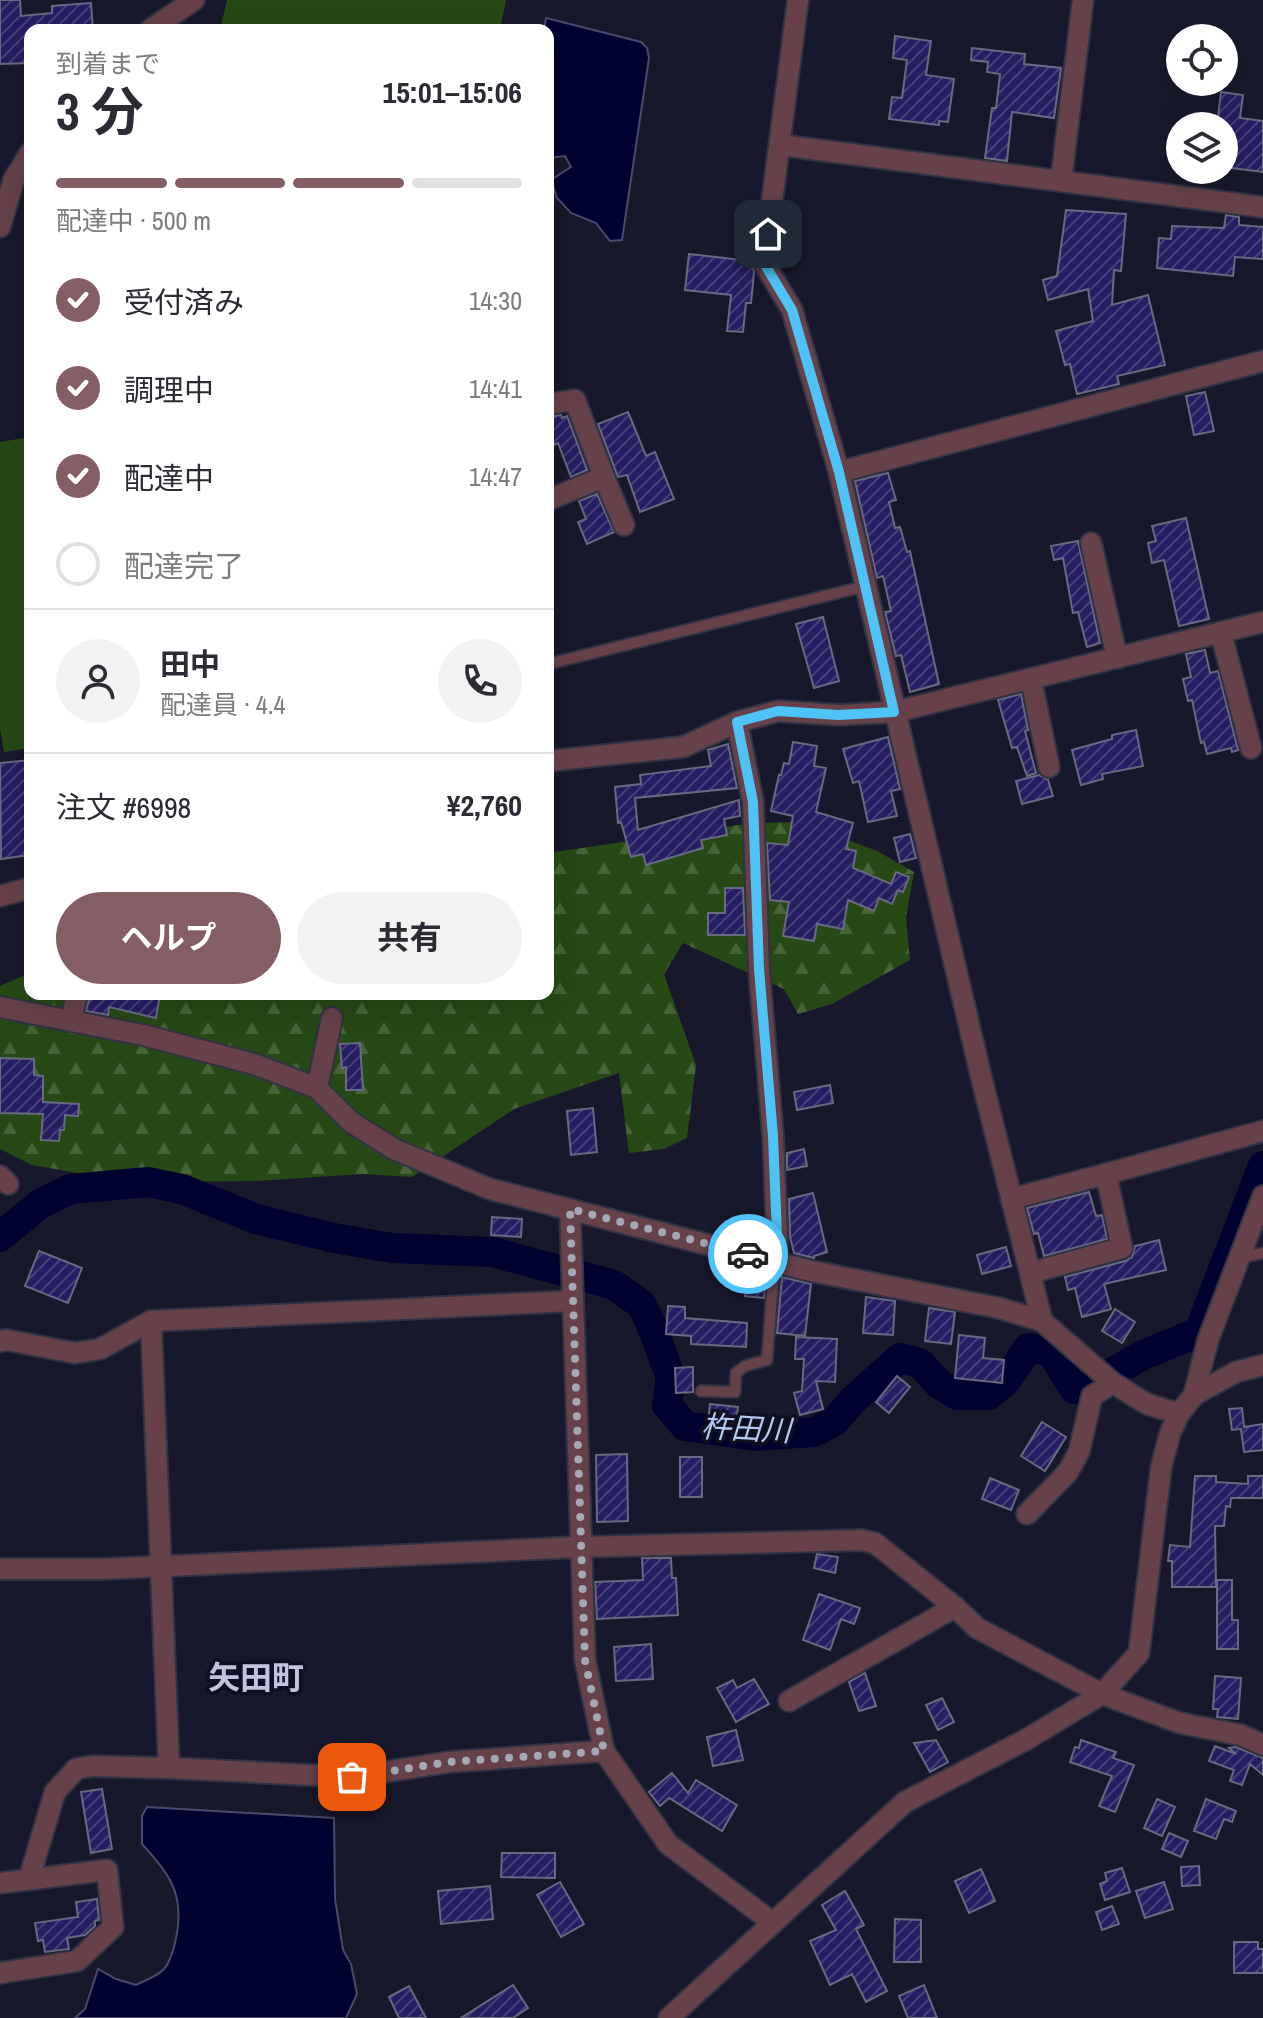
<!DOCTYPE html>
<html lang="ja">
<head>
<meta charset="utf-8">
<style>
	:root { --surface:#fff; --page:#f2f2f3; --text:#2b2b33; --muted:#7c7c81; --line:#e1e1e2; --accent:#855d65 }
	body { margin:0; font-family:"Archivo Narrow","Noto Sans JP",sans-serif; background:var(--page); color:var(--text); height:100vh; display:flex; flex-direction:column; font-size:30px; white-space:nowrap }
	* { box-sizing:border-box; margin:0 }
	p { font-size:26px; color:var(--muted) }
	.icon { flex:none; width:44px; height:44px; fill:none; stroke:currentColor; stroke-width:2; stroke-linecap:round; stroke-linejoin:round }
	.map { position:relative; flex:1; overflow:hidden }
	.panel { position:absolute; left:24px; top:24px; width:530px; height:976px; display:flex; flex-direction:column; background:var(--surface); border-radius:16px; box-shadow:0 8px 32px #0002 }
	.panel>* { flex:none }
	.tools { position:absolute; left:1166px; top:24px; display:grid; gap:16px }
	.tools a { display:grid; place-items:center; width:72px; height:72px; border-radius:50%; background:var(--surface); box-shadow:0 8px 32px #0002; font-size:40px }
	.pin { position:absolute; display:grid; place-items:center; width:68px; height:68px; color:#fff; margin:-34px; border-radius:16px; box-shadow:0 4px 12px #0006 }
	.courier { position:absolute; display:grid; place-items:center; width:80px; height:80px; margin:-40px; border:6px solid #4fc3f7; border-radius:50%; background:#fff; color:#222; box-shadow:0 2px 10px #0007 }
	.summary em { font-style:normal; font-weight:700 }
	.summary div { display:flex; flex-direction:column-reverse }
	.summary { display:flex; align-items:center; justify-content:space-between; height:136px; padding:0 32px }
	h1 { font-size:52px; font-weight:700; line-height:60px }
	.bar { display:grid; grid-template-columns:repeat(4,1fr); gap:12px 8px; align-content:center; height:96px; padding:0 32px }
	.bar i { height:10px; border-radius:6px; background:var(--line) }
	.bar .active { background:var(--accent) }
	.bar p { grid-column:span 4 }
	.line { display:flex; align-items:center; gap:20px; padding:0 32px; border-top:2px solid var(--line) }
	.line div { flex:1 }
	.round { display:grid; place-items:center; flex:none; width:84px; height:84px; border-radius:42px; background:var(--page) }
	ol { padding:0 32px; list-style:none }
	li { display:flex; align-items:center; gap:24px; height:88px }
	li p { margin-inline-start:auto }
	li .icon { padding:8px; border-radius:50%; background:var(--accent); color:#fff; stroke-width:4 }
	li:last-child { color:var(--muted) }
	li i { width:44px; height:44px; border:4px solid var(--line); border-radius:50% }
	.action { display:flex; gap:16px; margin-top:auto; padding:16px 32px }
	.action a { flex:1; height:92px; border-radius:48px; background:var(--accent); color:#fff; font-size:32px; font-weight:700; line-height:92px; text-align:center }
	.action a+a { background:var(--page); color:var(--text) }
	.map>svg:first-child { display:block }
</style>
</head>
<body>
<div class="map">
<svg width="1263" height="2018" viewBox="0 0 1263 2018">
	<defs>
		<pattern id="forest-firs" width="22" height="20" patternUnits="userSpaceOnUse" patternTransform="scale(2)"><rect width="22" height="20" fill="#274915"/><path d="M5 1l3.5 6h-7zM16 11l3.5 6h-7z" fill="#476438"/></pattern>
		<pattern id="building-hatch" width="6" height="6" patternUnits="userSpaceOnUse" patternTransform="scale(2)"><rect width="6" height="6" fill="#261e62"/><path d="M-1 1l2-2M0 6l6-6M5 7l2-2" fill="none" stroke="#463f79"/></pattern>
	</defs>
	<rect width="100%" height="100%" fill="#18182c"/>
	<g fill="#274915">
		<path d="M227 0H506L500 30H220Z"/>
		<path d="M30 437V748L4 752 0 729V442Z"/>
	</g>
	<path fill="url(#forest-firs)" d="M800 822 877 851 914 872 906 917 910 960 832 1004 798 1014 784 989 683 943 664 974 696 1065 687 1138 664 1149 629 1153 619 1073 514 1109 412 1177 362 1174 258 1181 128 1182 32 1165 0 1149V986L30 973V994H548V853L751 823Z"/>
	<g fill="#00012e" stroke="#494a6c" stroke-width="2">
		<path d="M546 18 641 42 647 48 649 58 622 240 610 241 596 223 571 213 557 198 551 180 571 167 565 156 548 158V30H544Z"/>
		<path d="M147 1807 334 1818 335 1899 343 1950 351 1964 357 1994 346 2018H75L85 2009 98 1969 116 1979 136 1985C144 1981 158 1976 164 1969 171 1961 175 1944 177 1933 184 1892 168 1873 142 1844V1816Z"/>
	</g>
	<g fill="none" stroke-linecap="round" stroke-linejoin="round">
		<path stroke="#00012e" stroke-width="30" d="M0 1237 40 1204 71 1189 148 1182 182 1189 256 1219 334 1238 392 1248 492 1252 614 1285 641 1304 652 1326 671 1378 667 1405 685 1426 756 1436 814 1432 835 1421 853 1400 900 1358 920 1363 939 1384 957 1395H989L1006 1381 1028 1348 1051 1351 1074 1389 1088 1386 1143 1355 1199 1332 1263 1166"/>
	</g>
	<g fill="url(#building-hatch)" stroke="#686a82" stroke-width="2">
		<path d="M0 0H20L21 16 52 13V6L91 3 93 30H30V63L0 64Z"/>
		<path d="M895 36 931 41 926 75 954 79 948 122 939 121V125L889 119 892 97 902 98 907 60 893 58Z"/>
		<path d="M972 48 1025 54 1024 64 1061 68 1054 118 1012 112 1007 161 985 158 992 108H996L1000 74 987 72 988 62 971 60Z"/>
		<path d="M1221 92 1243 95 1240 118 1263 121V172L1224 167V126H1217Z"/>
		<path d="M1066 210 1126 214 1121 271 1114 270 1112 305 1148 295 1165 365 1117 376 1119 384 1077 394 1070 364 1065 365 1056 331 1093 321 1088 289 1048 300 1043 280 1057 276Z"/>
		<path d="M1226 215 1239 217V225L1263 227V259L1235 257 1233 276 1157 268 1159 238 1171 239 1172 226 1224 228Z"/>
		<path d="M689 254 751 261 754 272 751 303H746L743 332 727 331 731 295 685 290Z"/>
		<path d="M1205 392 1214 431 1194 435 1186 396Z"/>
		<path d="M628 412 646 456 655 452 674 499 640 512 627 475 618 477 598 424Z"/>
		<path d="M561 415 562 418 567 416 587 470 571 477 558 443 548 447V417Z"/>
		<path d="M888 473 896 500 889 502 895 528 900 527 907 552 910 551 939 684 910 692 901 655 896 656 885 612 891 611 883 576 877 578 855 481Z"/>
		<path d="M597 494 614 532 587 544 578 522 586 519 579 501Z"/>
		<path d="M1186 518 1209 619 1179 626 1164 560 1152 563 1148 543 1156 541 1152 526Z"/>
		<path d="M1078 541 1100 643 1087 647 1078 612 1073 613 1063 558 1054 560 1051 546Z"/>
		<path d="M823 617 839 681 814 688 796 624Z"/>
		<path d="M1205 650 1210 673 1218 671 1238 750 1232 752 1231 748 1207 754 1204 742 1201 743 1192 700 1188 701 1183 679 1191 677 1186 654Z"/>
		<path d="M1021 694 1028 730 1025 731 1036 773 1027 776 1017 747 1012 748 998 700Z"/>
		<path d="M1136 730 1143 766 1102 774 1103 779 1081 785 1072 750 1112 739V735Z"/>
		<path d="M888 737 900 789 891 791 897 816 868 822 859 781 853 783 843 749Z"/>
		<path d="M793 742 817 746 814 766 826 768 816 812 853 823 846 849 856 851 853 868 891 884 896 872 909 877 903 892 898 890 892 904 879 898 874 911 848 900 843 929 817 924 814 941 783 936 789 902 770 900 767 843 788 845 793 816 771 811 779 775H781L784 763 789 764Z"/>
		<path d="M728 744 737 788 635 798 638 830 739 800 740 816 724 819 727 835 701 840 703 848 646 865 643 854 631 857 621 822 618 823 615 787 641 784 640 775 711 766 708 750Z"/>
		<path d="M30 760V855L1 859 0 763Z"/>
		<path d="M1039 775 1048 780 1053 796 1022 804 1016 781Z"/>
		<path d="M910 834 916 858 900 862 894 838Z"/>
		<path d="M725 888H743L745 935H708V913H725Z"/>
		<path d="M90 994H160L156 1018 109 1007 108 1015 86 1011Z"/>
		<path d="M360 1043 363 1090H346V1067L342 1068 340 1044Z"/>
		<path d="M0 1058 34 1059V1075L43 1076V1102L79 1104 78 1116 65 1115 64 1130H60L59 1141 41 1140 43 1114 0 1113Z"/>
		<path d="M830 1085 833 1103 797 1110 794 1092Z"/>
		<path d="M593 1108 597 1152 571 1155 567 1111Z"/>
		<path d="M804 1149 807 1166 787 1170V1153Z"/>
		<path d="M1089 1192 1096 1216 1102 1215 1107 1239 1044 1256 1038 1233 1034 1234 1027 1208Z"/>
		<path d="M813 1193 827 1252 814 1256V1258L794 1253 790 1237 789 1199Z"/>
		<path d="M492 1217 522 1219 521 1237 491 1235Z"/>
		<path d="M1159 1240 1166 1270 1104 1284 1111 1309 1082 1317 1075 1288 1068 1290 1065 1277 1125 1261 1132 1257 1135 1246Z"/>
		<path d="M1006 1247 1011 1266 982 1274 977 1255Z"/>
		<path d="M39 1251 82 1268 68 1303 25 1286Z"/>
		<path d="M748 1268 767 1273 764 1298 745 1296Z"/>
		<path d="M782 1277 811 1284 805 1336 777 1333Z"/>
		<path d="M866 1297 895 1301 893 1335 863 1333Z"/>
		<path d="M668 1306 685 1307V1318L747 1323 746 1347 691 1344V1336L666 1334Z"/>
		<path d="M929 1308 955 1312 951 1344 925 1341Z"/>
		<path d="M1115 1309 1135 1322 1122 1343 1102 1331Z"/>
		<path d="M959 1335 985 1338 983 1358 1004 1360 1002 1383 955 1378Z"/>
		<path d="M796 1337 837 1339 835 1382 816 1381 823 1409 800 1415 794 1393 802 1391 804 1359H795Z"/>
		<path d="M693 1367V1392L676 1393 675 1368Z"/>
		<path d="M897 1376 910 1387 889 1413 876 1402Z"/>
		<path d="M710 1404 738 1407 736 1425 708 1422Z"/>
		<path d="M1242 1408 1244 1427 1263 1424V1450L1244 1452 1241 1429 1232 1430 1229 1409Z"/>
		<path d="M1042 1422 1066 1437 1045 1471 1021 1456Z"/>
		<path d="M627 1454 628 1521 597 1522 596 1455Z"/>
		<rect x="680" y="1457" width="22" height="40"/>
		<path d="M1195 1476H1216V1482L1248 1484V1476H1263V1498H1231L1230 1507 1226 1506 1224 1526H1215L1216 1587H1172V1561H1168L1170 1545 1190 1547Z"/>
		<path d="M990 1478 1019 1490 1011 1510 982 1499Z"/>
		<path d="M817 1554 838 1557 835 1573 814 1568Z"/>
		<path d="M642 1558H671L672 1578H676L678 1615 597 1619 595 1582 643 1580Z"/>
		<path d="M1217 1580H1232V1620H1238V1649H1217Z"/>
		<path d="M819 1594 860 1608 854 1624 841 1619 830 1650 803 1640Z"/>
		<path d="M651 1644 653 1679 616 1681 614 1647Z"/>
		<path d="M865 1673 876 1706 859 1711 849 1682Z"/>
		<path d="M1215 1676 1241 1678 1238 1719 1217 1717 1218 1709H1213Z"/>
		<path d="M754 1679 769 1704 736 1722 717 1688 733 1680 737 1688Z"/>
		<path d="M942 1698 954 1722 938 1730 926 1705Z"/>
		<path d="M736 1730 743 1760 713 1766 707 1737Z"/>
		<path d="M936 1740 948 1762 930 1772 914 1743Z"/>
		<path d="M1081 1740 1116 1752 1113 1758 1134 1765 1115 1812 1099 1806 1112 1776 1070 1762 1075 1747 1079 1748Z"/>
		<path d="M1215 1746 1236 1754 1229 1748 1236 1747 1263 1758V1775L1250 1764 1242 1785 1230 1781 1234 1770 1209 1761Z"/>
		<path d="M672 1773 688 1793 696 1780 737 1805 722 1831 669 1798 660 1806 649 1792Z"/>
		<path d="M102 1789 112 1849 91 1853 81 1792Z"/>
		<path d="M1157 1799 1175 1807 1162 1836 1144 1828Z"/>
		<path d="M1206 1799 1236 1811 1232 1822 1224 1819 1216 1839 1194 1831Z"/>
		<path d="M1169 1833 1188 1841 1181 1857 1162 1849Z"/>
		<path d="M502 1853H555V1878L501 1877Z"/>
		<path d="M1199 1866 1200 1885 1182 1886 1181 1867Z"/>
		<path d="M1122 1868 1130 1892 1105 1900 1100 1884 1107 1881 1105 1873Z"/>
		<path d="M981 1869 995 1901 969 1913 955 1881Z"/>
		<path d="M560 1882 584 1924 561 1937 537 1895Z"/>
		<path d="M1164 1882 1173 1909 1145 1918 1136 1891Z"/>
		<path d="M490 1886 493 1919 441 1924 438 1891Z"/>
		<path d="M845 1891 864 1925 856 1929 887 1991 866 2002 852 1974 830 1985 810 1941 836 1930 822 1905Z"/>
		<path d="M97 1899 99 1920 95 1921V1926L85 1935 67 1938 69 1949 45 1952 43 1940 38 1941 35 1923 78 1917 76 1902Z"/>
		<path d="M1112 1906 1119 1924 1102 1930 1096 1912Z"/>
		<path d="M895 1919 921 1920V1962H894Z"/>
		<path d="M1234 1942H1258V1949H1263V1973H1234Z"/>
		<path d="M513 1985 528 2008 513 2018H461Z"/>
		<path d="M924 1985 937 2018H908L899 1996Z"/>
		<path d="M409 1986 426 2018H399L389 1997Z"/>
	</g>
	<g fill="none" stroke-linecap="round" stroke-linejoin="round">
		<defs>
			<g id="service">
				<path d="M548 664 866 586"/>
				<path d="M1239 1258 1263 1253"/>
				<path d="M701 1391 735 1392 736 1373 745 1366 767 1360 773 1280 778 1261"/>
			</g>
			<g id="minor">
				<path d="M798 0 764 263 792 310 839 472 981 1076 1042 1321"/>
				<path d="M150 30 194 0"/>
				<path d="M780 145 1263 207"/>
				<path d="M1061 181 1083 0"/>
				<path d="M0 227 14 179 30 153"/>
				<path d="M548 404 575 400 604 477 548 500"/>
				<path d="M839 472 1263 361"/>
				<path d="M604 477 624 525"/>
				<path d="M1091 543 1117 658"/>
				<path d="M1221 633 1251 748"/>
				<path d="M1031 679 1049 767"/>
				<path d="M737 722 753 802 759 969 773 1136 778 1261"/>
				<path d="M548 761 683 747 737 722 778 711 838 715 894 712 1263 622"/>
				<path d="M0 896 30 888"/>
				<path d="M0 1007 143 1035 254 1064 317 1088 351 1122 394 1149 490 1189 811 1271 999 1308 1042 1321 1113 1383 1147 1404 1179 1414"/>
				<path d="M71 1020 77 994"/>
				<path d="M317 1088 332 1018"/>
				<path d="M1106 1174 1263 1131"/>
				<path d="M0 1176 8 1184"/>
				<path d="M1011 1199 1106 1174 1122 1248 1030 1273"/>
				<path d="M570 1209 585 1660 604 1751 668 1844 772 1922"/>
				<path d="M151 1321 169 1768"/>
				<path d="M0 1341 7 1340 75 1353 100 1349 151 1321 572 1301"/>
				<path d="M1194 1395 1208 1340 1263 1196"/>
				<path d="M1027 1514 1068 1472 1079 1452 1092 1396 1113 1383"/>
				<path d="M0 1569H102L580 1547 862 1540 875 1543 955 1607 977 1628 1102 1694 1180 1723 1241 1735 1263 1745"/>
				<path d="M789 1701 955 1607"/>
				<path d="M29 1879 55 1792 76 1769 92 1766 169 1768 352 1777 449 1762 604 1751"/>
				<path d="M0 1883 107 1870 113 1927 77 1961 0 1973"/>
				<path d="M669 2018 905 1802 1027 1739 1102 1694 1139 1653 1161 1468 1170 1433 1179 1414 1194 1395 1236 1372 1263 1365"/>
			</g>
		</defs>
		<use href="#service" stroke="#323245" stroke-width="14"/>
		<use href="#minor" stroke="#323245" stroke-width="24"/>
		<use href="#service" stroke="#664149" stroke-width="10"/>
		<use href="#minor" stroke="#664149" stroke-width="20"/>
	</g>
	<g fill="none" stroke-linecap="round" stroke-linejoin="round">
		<path stroke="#a6a7b4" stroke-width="8" stroke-dasharray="0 14.4" d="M352 1777 449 1762 604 1751 585 1660 570 1209 748 1254"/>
		<path stroke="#4fc3f7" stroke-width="10" d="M748 1254 778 1261 773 1136 759 969 753 802 737 722 778 711 838 715 894 712 839 472 792 310 764 263 768 234"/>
	</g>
	<g text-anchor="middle" stroke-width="7" stroke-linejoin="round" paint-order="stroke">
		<g font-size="30" font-style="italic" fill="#b6c9f0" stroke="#0f0f22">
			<text transform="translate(746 1429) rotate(3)" y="10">杵田川</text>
		</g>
		<g font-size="32" font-weight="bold" fill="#c1c3df" stroke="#0f0f22">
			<text x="256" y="1689">矢田町</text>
		</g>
	</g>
</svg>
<div class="tools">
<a><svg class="icon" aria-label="locate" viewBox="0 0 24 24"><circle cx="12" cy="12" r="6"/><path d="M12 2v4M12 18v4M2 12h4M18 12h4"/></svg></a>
<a><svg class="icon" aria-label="layers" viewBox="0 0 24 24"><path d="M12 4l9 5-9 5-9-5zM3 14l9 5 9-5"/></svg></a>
</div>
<div class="pin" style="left:352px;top:1777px;background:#ea580c"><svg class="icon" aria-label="bag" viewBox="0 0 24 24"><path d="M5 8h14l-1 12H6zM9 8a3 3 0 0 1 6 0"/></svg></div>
<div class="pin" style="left:768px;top:234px;background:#1f2937"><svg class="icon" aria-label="home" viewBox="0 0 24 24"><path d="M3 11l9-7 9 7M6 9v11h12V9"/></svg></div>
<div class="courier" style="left:748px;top:1254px"><svg class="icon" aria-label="car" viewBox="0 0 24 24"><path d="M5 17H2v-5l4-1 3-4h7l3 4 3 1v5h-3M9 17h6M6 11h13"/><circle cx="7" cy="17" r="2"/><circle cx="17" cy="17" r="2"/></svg></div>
<section class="panel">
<div class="summary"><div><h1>3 分</h1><p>到着まで</p></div><em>15:01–15:06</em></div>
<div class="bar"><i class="active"></i><i class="active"></i><i class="active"></i><i></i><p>配達中 · 500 m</p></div>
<ol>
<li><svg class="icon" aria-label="check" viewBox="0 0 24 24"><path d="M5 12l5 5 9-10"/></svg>受付済み<p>14:30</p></li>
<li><svg class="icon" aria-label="check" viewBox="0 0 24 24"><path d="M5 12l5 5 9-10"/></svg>調理中<p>14:41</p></li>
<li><svg class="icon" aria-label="check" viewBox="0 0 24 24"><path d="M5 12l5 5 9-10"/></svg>配達中<p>14:47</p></li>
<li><i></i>配達完了</li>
</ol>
<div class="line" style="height:144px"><a class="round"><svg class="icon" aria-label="person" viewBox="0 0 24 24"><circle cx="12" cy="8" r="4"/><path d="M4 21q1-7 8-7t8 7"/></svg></a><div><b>田中</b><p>配達員 · 4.4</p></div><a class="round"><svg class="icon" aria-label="phone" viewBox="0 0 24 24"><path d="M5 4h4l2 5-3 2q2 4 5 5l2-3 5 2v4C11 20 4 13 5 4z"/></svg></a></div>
<div class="line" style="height:104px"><div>注文 #6998</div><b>¥2,760</b></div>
<div class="action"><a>ヘルプ</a><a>共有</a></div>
</section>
</div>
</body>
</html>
